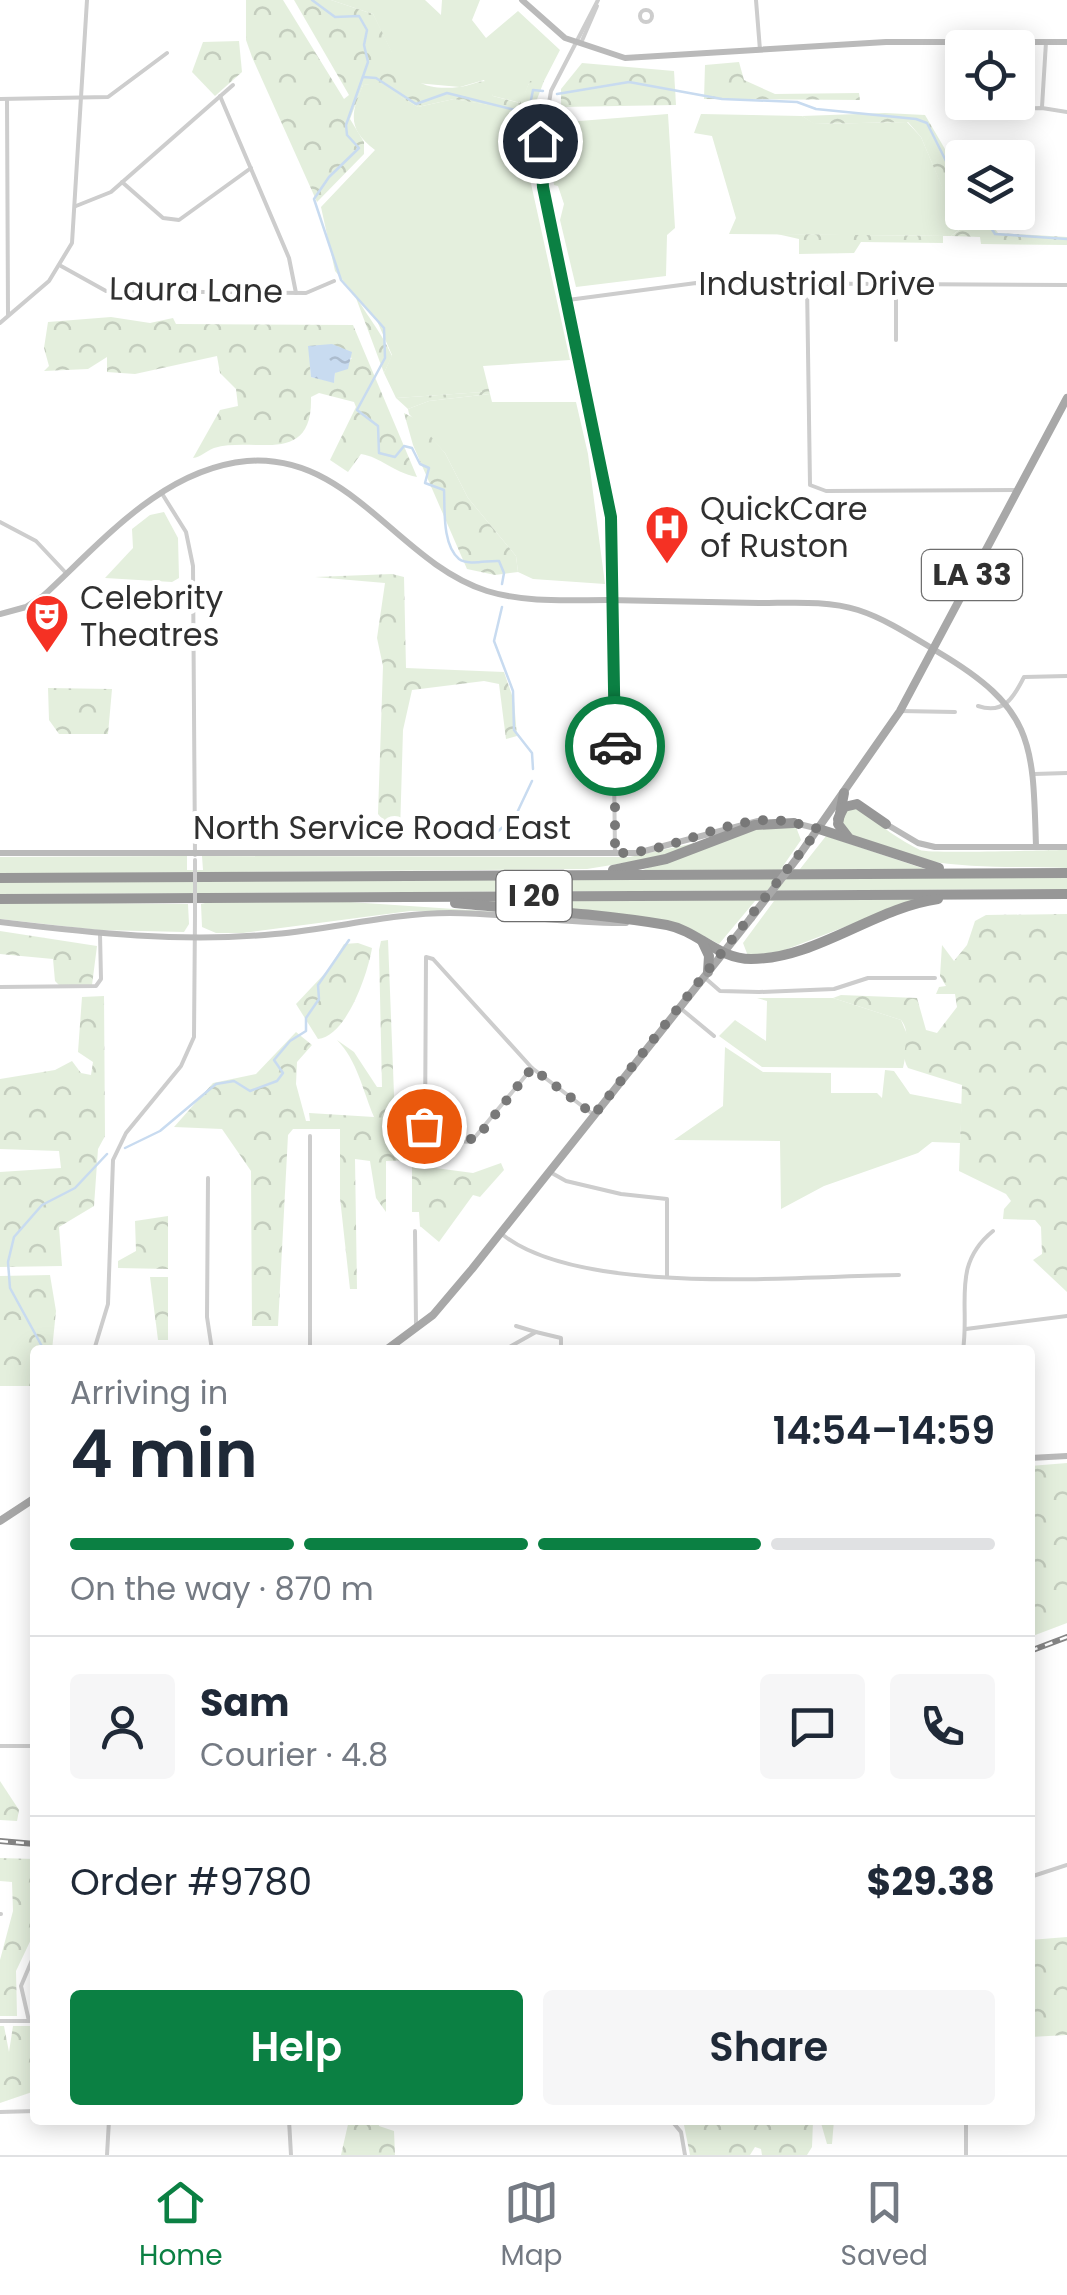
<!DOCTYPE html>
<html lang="en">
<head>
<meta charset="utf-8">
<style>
	:root { --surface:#fff; --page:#f6f6f7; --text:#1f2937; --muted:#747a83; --line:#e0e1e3; --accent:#0b8043 }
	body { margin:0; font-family:Poppins,sans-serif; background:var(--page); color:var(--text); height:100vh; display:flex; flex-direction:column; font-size:38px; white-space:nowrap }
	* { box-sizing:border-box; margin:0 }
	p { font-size:32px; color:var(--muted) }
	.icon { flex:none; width:55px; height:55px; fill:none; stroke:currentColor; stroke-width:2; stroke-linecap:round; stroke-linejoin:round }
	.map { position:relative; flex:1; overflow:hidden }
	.panel { position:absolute; left:30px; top:1345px; width:1005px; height:780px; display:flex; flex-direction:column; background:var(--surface); border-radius:10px; box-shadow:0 5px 25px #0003 }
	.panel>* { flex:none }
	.buttons { position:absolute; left:945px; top:30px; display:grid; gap:20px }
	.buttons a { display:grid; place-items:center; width:90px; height:90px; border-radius:10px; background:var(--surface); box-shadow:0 5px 25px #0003; font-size:50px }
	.pin { position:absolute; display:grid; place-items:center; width:85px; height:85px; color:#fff; margin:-42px; border:5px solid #fff; border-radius:50%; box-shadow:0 2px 10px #0007 }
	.courier { position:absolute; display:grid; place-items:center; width:100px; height:100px; margin:-50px; border:8px solid #0b8043; border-radius:50%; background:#fff; color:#222; box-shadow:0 2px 12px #0007 }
	.head em { font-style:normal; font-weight:600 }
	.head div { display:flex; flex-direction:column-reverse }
	.head { display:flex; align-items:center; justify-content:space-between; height:170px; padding:0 40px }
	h1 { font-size:65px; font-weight:600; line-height:75px }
	.bar { display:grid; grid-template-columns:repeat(4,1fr); gap:15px 10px; align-content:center; height:120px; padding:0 40px }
	.bar i { height:12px; border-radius:8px; background:var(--line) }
	.bar .on { background:var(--accent) }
	.bar p { grid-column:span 4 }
	.line { display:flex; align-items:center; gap:25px; padding:0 40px; border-top:2px solid var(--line) }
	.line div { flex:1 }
	.round { display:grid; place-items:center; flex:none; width:105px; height:105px; border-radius:10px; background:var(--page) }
	.button { display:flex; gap:20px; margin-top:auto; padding:20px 40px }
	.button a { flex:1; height:115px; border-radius:10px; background:var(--accent); color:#fff; font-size:40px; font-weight:600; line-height:115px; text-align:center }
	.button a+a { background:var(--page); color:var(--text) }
	.menu { display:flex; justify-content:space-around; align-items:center; height:140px; border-top:2px solid var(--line); background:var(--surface); font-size:28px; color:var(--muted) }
	.menu a { display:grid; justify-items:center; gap:5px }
	.menu .on { color:var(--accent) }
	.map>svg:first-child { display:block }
</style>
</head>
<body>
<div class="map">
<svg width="1067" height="2155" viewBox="0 0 1067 2155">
	<defs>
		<pattern id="forest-crowns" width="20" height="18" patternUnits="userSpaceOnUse" patternTransform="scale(2.5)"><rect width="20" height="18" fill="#e4efdd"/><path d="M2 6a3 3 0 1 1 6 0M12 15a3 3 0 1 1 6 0" fill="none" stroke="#c4cdbe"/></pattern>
		<pattern id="water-ripples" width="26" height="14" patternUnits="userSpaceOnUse" patternTransform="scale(2.5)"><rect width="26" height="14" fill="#c8dbf0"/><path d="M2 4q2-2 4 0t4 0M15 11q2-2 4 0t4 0" fill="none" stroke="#acbcce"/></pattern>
	</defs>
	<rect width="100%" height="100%" fill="#fff"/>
	<g fill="#e4efdd">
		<path d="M331 0H425L441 15 442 0H480L472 20 486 38 518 11 560 50 544 81H530L521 103 493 96 484 80 460 87 416 83 401 72 373 14Z"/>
		<path d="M377 83 418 107 454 99 542 114 538 143H529L528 132 522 131 520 143 505 142 504 149 526 153 529 148 538 149V161H526L570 360 483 366V392L396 398 384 373 392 355 377 321 335 271 321 207 375 150C348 129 350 115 363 85Z"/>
		<path d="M668 114 675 228 667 235 666 276 576 287 560 220 564 204 558 186 554 185 550 161 554 123Z"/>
		<path d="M701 114 802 116 815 124 907 122 921 137 944 191 958 196 970 221 951 236 729 234 736 218 712 136 694 133Z"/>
		<path d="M490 394 492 402H576L588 454 605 584 533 579 518 572 516 556 468 498 445 453 409 414 408 409 429 401Z"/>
		<path d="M164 512 178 538 179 578 172 582 105 578 133 548 132 529 150 515Z"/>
		<path d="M844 809H865C878 826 900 840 920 850 929 854 1047 850 1067 850V868C994 865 903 874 841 827Z"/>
		<path d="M796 827 801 840 781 869H800L826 836 925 869 640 871 754 829Z"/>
		<path d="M699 842 673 855 587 869 0 874V857L187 856V870H203L202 856 630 857Z"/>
		<path d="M1067 877V889L0 894V882Z"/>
		<path d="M920 898 782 951 748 956 743 943 774 901H755L719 944 680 924 485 901Z"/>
		<path d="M335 901 513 913 410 911 243 933H216L202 927 201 904 209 902Z"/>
		<path d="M0 902 188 904 189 924 184 932 98 930 0 919Z"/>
		<path d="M757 998H833L901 1020 909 1039 903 1068 762 1067 719 1036 735 1020 766 1041 767 1001Z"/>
		<path d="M725 1047 763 1072 831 1073V1093H877L882 1098 885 1070 894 1071 910 1094 962 1104 960 1143 932 1142 918 1153 824 1186 781 1209 780 1141 674 1140 723 1106Z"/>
	</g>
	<g fill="url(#forest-crowns)" fill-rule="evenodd">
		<path d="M246 0H283L344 99 349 95 294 0H331L373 14C396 56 401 94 459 87 470 86 478 80 489 81L493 96 520 103 530 81H544L534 107 526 112 454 99 418 107 377 84 363 85 350 119 364 142V154L317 202 252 57 246 40Z"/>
		<path d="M239 41 242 72 215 96 192 72 203 42Z"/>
		<path d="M739 62 744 80 775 94 859 93 860 100 704 99 705 65Z"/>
		<path d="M582 63 674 71 676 105 561 107V89Z"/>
		<path d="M885 113 925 115 962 178V206L958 196 944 192 921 137 908 122 814 124 802 116Z"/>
		<path d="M966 213H983L998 233 1067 237V245L981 244 980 237 951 236 970 222Z"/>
		<path d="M777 234 943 236V243L861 242 854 253 799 254V239Z"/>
		<path d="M353 290C365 315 379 327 392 356L384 373Z"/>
		<path d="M111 317 150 323 173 318 176 324 353 325 417 477C392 472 381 457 361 454L348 472 330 460 356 407 354 402 319 393 311 397C313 467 254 436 214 448 206 451 201 457 193 458L220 410 238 406 236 389 220 373 217 356 135 374 107 372V357L88 369 44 371 49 366 44 348 48 322ZM309 346 352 358 335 373 334 382 311 377Z"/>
		<path d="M483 366 490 394 429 401 408 409 396 398 482 392Z"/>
		<path d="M404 413 416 419 445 453 468 498 516 556 518 572 495 575 467 569 413 445Z"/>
		<path d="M392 574 404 577 406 668 504 672 514 701 517 736 506 739 499 684 484 681 412 690 403 730 400 833H384V821L378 814 383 666 377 638 385 583 315 577Z"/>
		<path d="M48 688 112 689 108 734H59L49 720Z"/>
		<path d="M1067 914V1292L1033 1260 1042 1254 1041 1227 1035 1220 1003 1219 1004 1209 1011 1201 1006 1194 959 1171 962 1085 908 1068C898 1052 914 1037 901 1020L833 998 841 995 917 998 926 1030 937 1033 957 1007 955 994H936L939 987 946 986 940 976 942 945 954 961 967 945 975 921 986 915Z"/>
		<path d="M0 931 97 946 92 985 60 986 55 981 53 959 0 954Z"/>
		<path d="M388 940 395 1120 420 1128 428 1167 473 1173 501 1163 504 1170 480 1197 473 1195 439 1242 420 1226 419 1212H412V1160L386 1161V1212L376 1198 370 1161 355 1159 357 1289H350L340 1198V1129H293L288 1135 278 1326H252L251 1171 222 1129 174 1127 213 1083 256 1074 296 1032 312 1045 297 1062 296 1084 306 1121H310L309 1113 374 1117C363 1091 357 1060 337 1040L354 1052 377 1087H382L379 950 381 941Z"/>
		<path d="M358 943 372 948C368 973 347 1036 318 1039L296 1004 328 970 344 944Z"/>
		<path d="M104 996 105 1136 98 1149 94 1206 59 1227 62 1266 0 1267V1172L61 1168 59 1151 0 1149V1079L55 1070 72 1061 81 1073 91 1075 93 1062 78 1052 82 997Z"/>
		<path d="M168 1216V1269L118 1268V1261L136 1251 135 1221Z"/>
		<path d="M50 1275 56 1311 52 1350H35V1386H0V1276Z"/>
		<path d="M150 1277H168V1340H158Z"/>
		<path d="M1067 1463V1623L1030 1637V1541L1035 1525 1030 1466Z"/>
		<path d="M0 1781 19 1810 17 1821 0 1820Z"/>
		<path d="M0 1858 35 1859V1931L16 1971 17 2016H0V1960L13 1911 12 1882 0 1881Z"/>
		<path d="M1067 1937V2035L1030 2037V1940Z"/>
		<path d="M0 2026H4L9 2052 13 2026H35V2091L0 2103Z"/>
		<path d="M349 2120H378L379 2126 394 2131 395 2155H341Z"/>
		<path d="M683 2120H834L832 2144H827L821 2123 813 2121 812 2147 807 2155H762L761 2149 755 2147 750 2155H690Z"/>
	</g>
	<path fill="url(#water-ripples)" d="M332 344 352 352 348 369 335 373 334 383 311 377 308 346Z"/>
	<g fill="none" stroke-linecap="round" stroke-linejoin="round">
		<g stroke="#c8dbf0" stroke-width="2.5">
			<path d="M312 0 335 17 359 16 367 30 364 45 368 62 346 125 347 135 359 148 329 177 314 199 341 280 384 328 385 358 357 410 378 426 379 453 395 457 404 446 412 448 420 464 429 468 425 483 444 490C445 509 442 545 459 559 468 566 489 560 499 561L504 573 502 584"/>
			<path d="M363 77 376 78 416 104 447 93 515 110 530 105 533 90 543 91"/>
			<path d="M557 94 629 82 722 99 797 102 816 109 916 119 927 123 962 193"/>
			<path d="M981 212 995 234 1067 239"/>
			<path d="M502 607 494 641 513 691 514 730 532 753 533 769"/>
			<path d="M497 832 515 817 532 781"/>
			<path d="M125 1148 160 1131 216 1084 234 1081 250 1091 277 1081 283 1073 274 1060 290 1041 306 1031V1018L319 999 318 985 349 940"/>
			<path d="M44 1350 10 1288 8 1262 14 1237 42 1205 75 1188 107 1154"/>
		</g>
		<g stroke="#cdcdcd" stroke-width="4">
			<path d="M598 0 551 91 540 156 611 517 615 853"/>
			<path d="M756 0 760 50"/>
			<circle cx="646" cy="16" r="6"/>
			<path d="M581 43 597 6"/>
			<path d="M220 96 289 258 296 293"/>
			<path d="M0 99 108 97 167 53"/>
			<path d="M7 100 8 315"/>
			<path d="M1042 107 1046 42"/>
			<path d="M979 110 1042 108 1067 112"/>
			<path d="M122 182 163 218 179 220 251 168"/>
			<path d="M76 206 111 192 233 85"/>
			<path d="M61 266 106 291 306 293 334 281"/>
			<path d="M807 284 810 485 826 491 1017 490"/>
			<path d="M568 300 696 283 1067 285"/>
			<path d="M0 323 49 281 72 243 87 0"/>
			<path d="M896 340V285"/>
			<path d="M161 492 186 532 193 566 195 855"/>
			<path d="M0 522 36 541 66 573"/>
			<path d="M978 706C1004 715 1014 697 1024 677L1067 676"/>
			<path d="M900 711 955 712"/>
			<path d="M1034 774 1067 773"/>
			<path d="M426 957 433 959 532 1068 471 1142 431 1139 425 1133Z"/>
			<path d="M704 977 720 991 759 992 834 989 868 978H935"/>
			<path d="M0 987 96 986 101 979 100 934"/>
			<path d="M679 1007 714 1036"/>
			<path d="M532 1068 594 1115"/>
			<path d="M310 1136V1350"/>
			<path d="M550 1172 566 1181 621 1194 667 1199V1276"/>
			<path d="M208 1178 207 1317 212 1350"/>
			<path d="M415 1231 416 1325"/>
			<path d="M503 1235C582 1297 797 1276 899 1275"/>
			<path d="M516 1326 536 1332"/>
			<path d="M966 1329 1067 1316"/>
			<path d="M94 1350 108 1304 113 1160 126 1133 181 1066 194 1037 195 915"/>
			<path d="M504 1350 536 1332 561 1338V1350"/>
			<path d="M963 1350C970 1304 951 1265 993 1231"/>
			<path d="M0 1746H35"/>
			<path d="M1030 1877 1067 1865"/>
			<path d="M0 1914H1"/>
			<path d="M0 2021H35"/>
			<path d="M29 2021 21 1986 35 1953"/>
			<path d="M0 2112 35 2111"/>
			<path d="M289 2120 291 2155"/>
			<path d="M671 2120 681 2132 685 2155"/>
			<path d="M107 2155 109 2120"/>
			<path d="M966 2155V2120"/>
		</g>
		<g stroke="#bababa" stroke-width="6">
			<path d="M522 0 565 38 625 58 886 42H1067"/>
			<path d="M0 614 26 607 43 596C102 542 162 469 247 461 351 453 397 562 487 591 526 603 567 600 608 600 658 601 709 602 759 603 791 603 827 600 858 610 886 619 913 637 938 652 1034 709 1033 742 1036 847"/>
			<path d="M791 822 819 829"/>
			<path d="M886 824 918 843 935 847H1067"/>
			<path d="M0 853H637L758 821"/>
			<path d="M0 922C91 933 183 943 275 934 334 929 391 913 450 913 509 913 567 924 626 923"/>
			<path d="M1030 1458 1067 1456"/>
		</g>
		<g stroke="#a8a8a8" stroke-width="8">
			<path d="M798 857 900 711 1067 398"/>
			<path d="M386 1350 433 1315 472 1269 751 918"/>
			<path d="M0 1521 35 1498"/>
		</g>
		<g stroke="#979797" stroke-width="10">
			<path d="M844 793 838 824 848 837"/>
			<path d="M838 819 844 807 857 804 886 824"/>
			<path d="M819 829 939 868"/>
			<path d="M613 870 666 859 755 825 794 823"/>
			<path d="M0 878 1067 873"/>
			<path d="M0 899 1067 894"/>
			<path d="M455 903C525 910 597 913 667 925 698 931 718 959 751 959 816 959 874 908 938 899"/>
			<path d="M702 941 709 956 708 972"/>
		</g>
		<defs>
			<g id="rail">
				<path d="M1030 1651 1067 1637"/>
				<path d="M0 1841 35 1844"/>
			</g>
		</defs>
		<use href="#rail" stroke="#858585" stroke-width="6"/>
		<use href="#rail" stroke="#fff" stroke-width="2.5" stroke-dasharray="8" stroke-linecap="butt"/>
		<path stroke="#cdcdcd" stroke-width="4" d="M195 860V915"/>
		<path stroke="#a8a8a8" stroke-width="8" d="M751 918 798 857"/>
	</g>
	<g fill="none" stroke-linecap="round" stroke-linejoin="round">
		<path stroke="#787878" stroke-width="10" stroke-dasharray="0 18" d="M424 1126 431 1138 476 1139 532 1068 594 1115 819 829C801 825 784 819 765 820 713 823 669 854 615 853V746"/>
		<path stroke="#0b8043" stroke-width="12" d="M540 141 543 187 611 517 615 746"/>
	</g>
	<defs>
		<symbol id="hospital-pin" viewBox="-11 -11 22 30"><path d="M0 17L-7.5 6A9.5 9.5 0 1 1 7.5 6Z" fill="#f53124" stroke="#fff"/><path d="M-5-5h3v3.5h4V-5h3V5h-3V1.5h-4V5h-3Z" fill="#fff"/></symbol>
		<symbol id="theatre-pin" viewBox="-11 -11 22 30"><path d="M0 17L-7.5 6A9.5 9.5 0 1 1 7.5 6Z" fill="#f53124" stroke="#fff"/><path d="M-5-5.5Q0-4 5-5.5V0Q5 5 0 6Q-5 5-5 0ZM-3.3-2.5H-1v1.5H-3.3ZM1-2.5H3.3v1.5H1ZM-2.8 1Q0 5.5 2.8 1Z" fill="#fff"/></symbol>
	</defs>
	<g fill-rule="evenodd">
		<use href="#hospital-pin" x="642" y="502" width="50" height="68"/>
		<use href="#theatre-pin" x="22" y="591" width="50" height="68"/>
	</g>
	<g text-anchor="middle" stroke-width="10" stroke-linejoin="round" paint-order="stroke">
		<g fill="#fff" stroke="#6e6e6e" stroke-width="2.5">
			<rect x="922" y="550" width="100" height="50" rx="8"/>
			<rect x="496.5" y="871" width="75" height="50" rx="8"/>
		</g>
		<g font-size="30" font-weight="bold" fill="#303030">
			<text x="972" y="585">LA 33</text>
			<text x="534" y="906">I 20</text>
		</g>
		<g font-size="32" fill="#303030" stroke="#fff">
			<text x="817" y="295">Industrial Drive</text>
			<text transform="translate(196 290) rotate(1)" y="11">Laura Lane</text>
			<text x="382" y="839">North Service Road East</text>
		</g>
		<g font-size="32" fill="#303030" stroke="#fff" text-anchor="start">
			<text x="700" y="520">QuickCare<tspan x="700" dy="37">of Ruston</tspan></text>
			<text x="80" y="609">Celebrity<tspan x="80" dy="37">Theatres</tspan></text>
		</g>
	</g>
</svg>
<div class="buttons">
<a><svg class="icon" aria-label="locate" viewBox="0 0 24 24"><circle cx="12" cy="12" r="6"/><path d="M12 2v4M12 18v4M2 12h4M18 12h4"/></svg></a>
<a><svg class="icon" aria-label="layers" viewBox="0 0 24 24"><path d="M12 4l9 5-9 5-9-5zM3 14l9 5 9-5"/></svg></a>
</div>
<div class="pin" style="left:424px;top:1126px;background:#ea580c"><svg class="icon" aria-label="bag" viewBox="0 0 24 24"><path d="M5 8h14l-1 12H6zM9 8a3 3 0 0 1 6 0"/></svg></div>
<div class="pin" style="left:540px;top:141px;background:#1f2937"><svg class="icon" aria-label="home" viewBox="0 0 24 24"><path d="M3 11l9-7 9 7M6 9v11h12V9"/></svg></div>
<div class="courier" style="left:615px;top:746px"><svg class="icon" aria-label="car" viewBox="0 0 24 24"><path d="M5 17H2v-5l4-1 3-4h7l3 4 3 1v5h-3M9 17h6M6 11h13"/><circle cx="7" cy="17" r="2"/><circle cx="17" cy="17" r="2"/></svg></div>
<section class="panel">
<div class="head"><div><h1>4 min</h1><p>Arriving in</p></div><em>14:54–14:59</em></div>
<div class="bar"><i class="on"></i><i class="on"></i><i class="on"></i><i></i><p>On the way · 870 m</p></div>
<div class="line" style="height:180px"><a class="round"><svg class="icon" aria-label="person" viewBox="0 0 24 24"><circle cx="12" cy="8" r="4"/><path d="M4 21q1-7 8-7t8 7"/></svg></a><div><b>Sam</b><p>Courier · 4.8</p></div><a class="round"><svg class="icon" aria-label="chat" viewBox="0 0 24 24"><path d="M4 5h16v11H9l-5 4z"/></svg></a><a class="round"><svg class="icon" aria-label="phone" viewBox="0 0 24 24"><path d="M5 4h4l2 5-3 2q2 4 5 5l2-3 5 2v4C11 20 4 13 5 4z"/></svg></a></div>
<div class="line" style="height:130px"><div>Order #9780</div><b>$29.38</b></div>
<div class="button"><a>Help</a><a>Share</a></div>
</section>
</div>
<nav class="menu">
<a class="on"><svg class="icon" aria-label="home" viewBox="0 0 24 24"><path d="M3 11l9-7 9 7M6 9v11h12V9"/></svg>Home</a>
<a><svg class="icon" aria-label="map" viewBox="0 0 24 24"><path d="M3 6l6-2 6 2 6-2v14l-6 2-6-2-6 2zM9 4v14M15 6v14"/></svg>Map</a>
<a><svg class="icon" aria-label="saved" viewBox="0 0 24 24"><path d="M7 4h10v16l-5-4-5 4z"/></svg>Saved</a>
</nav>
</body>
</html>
